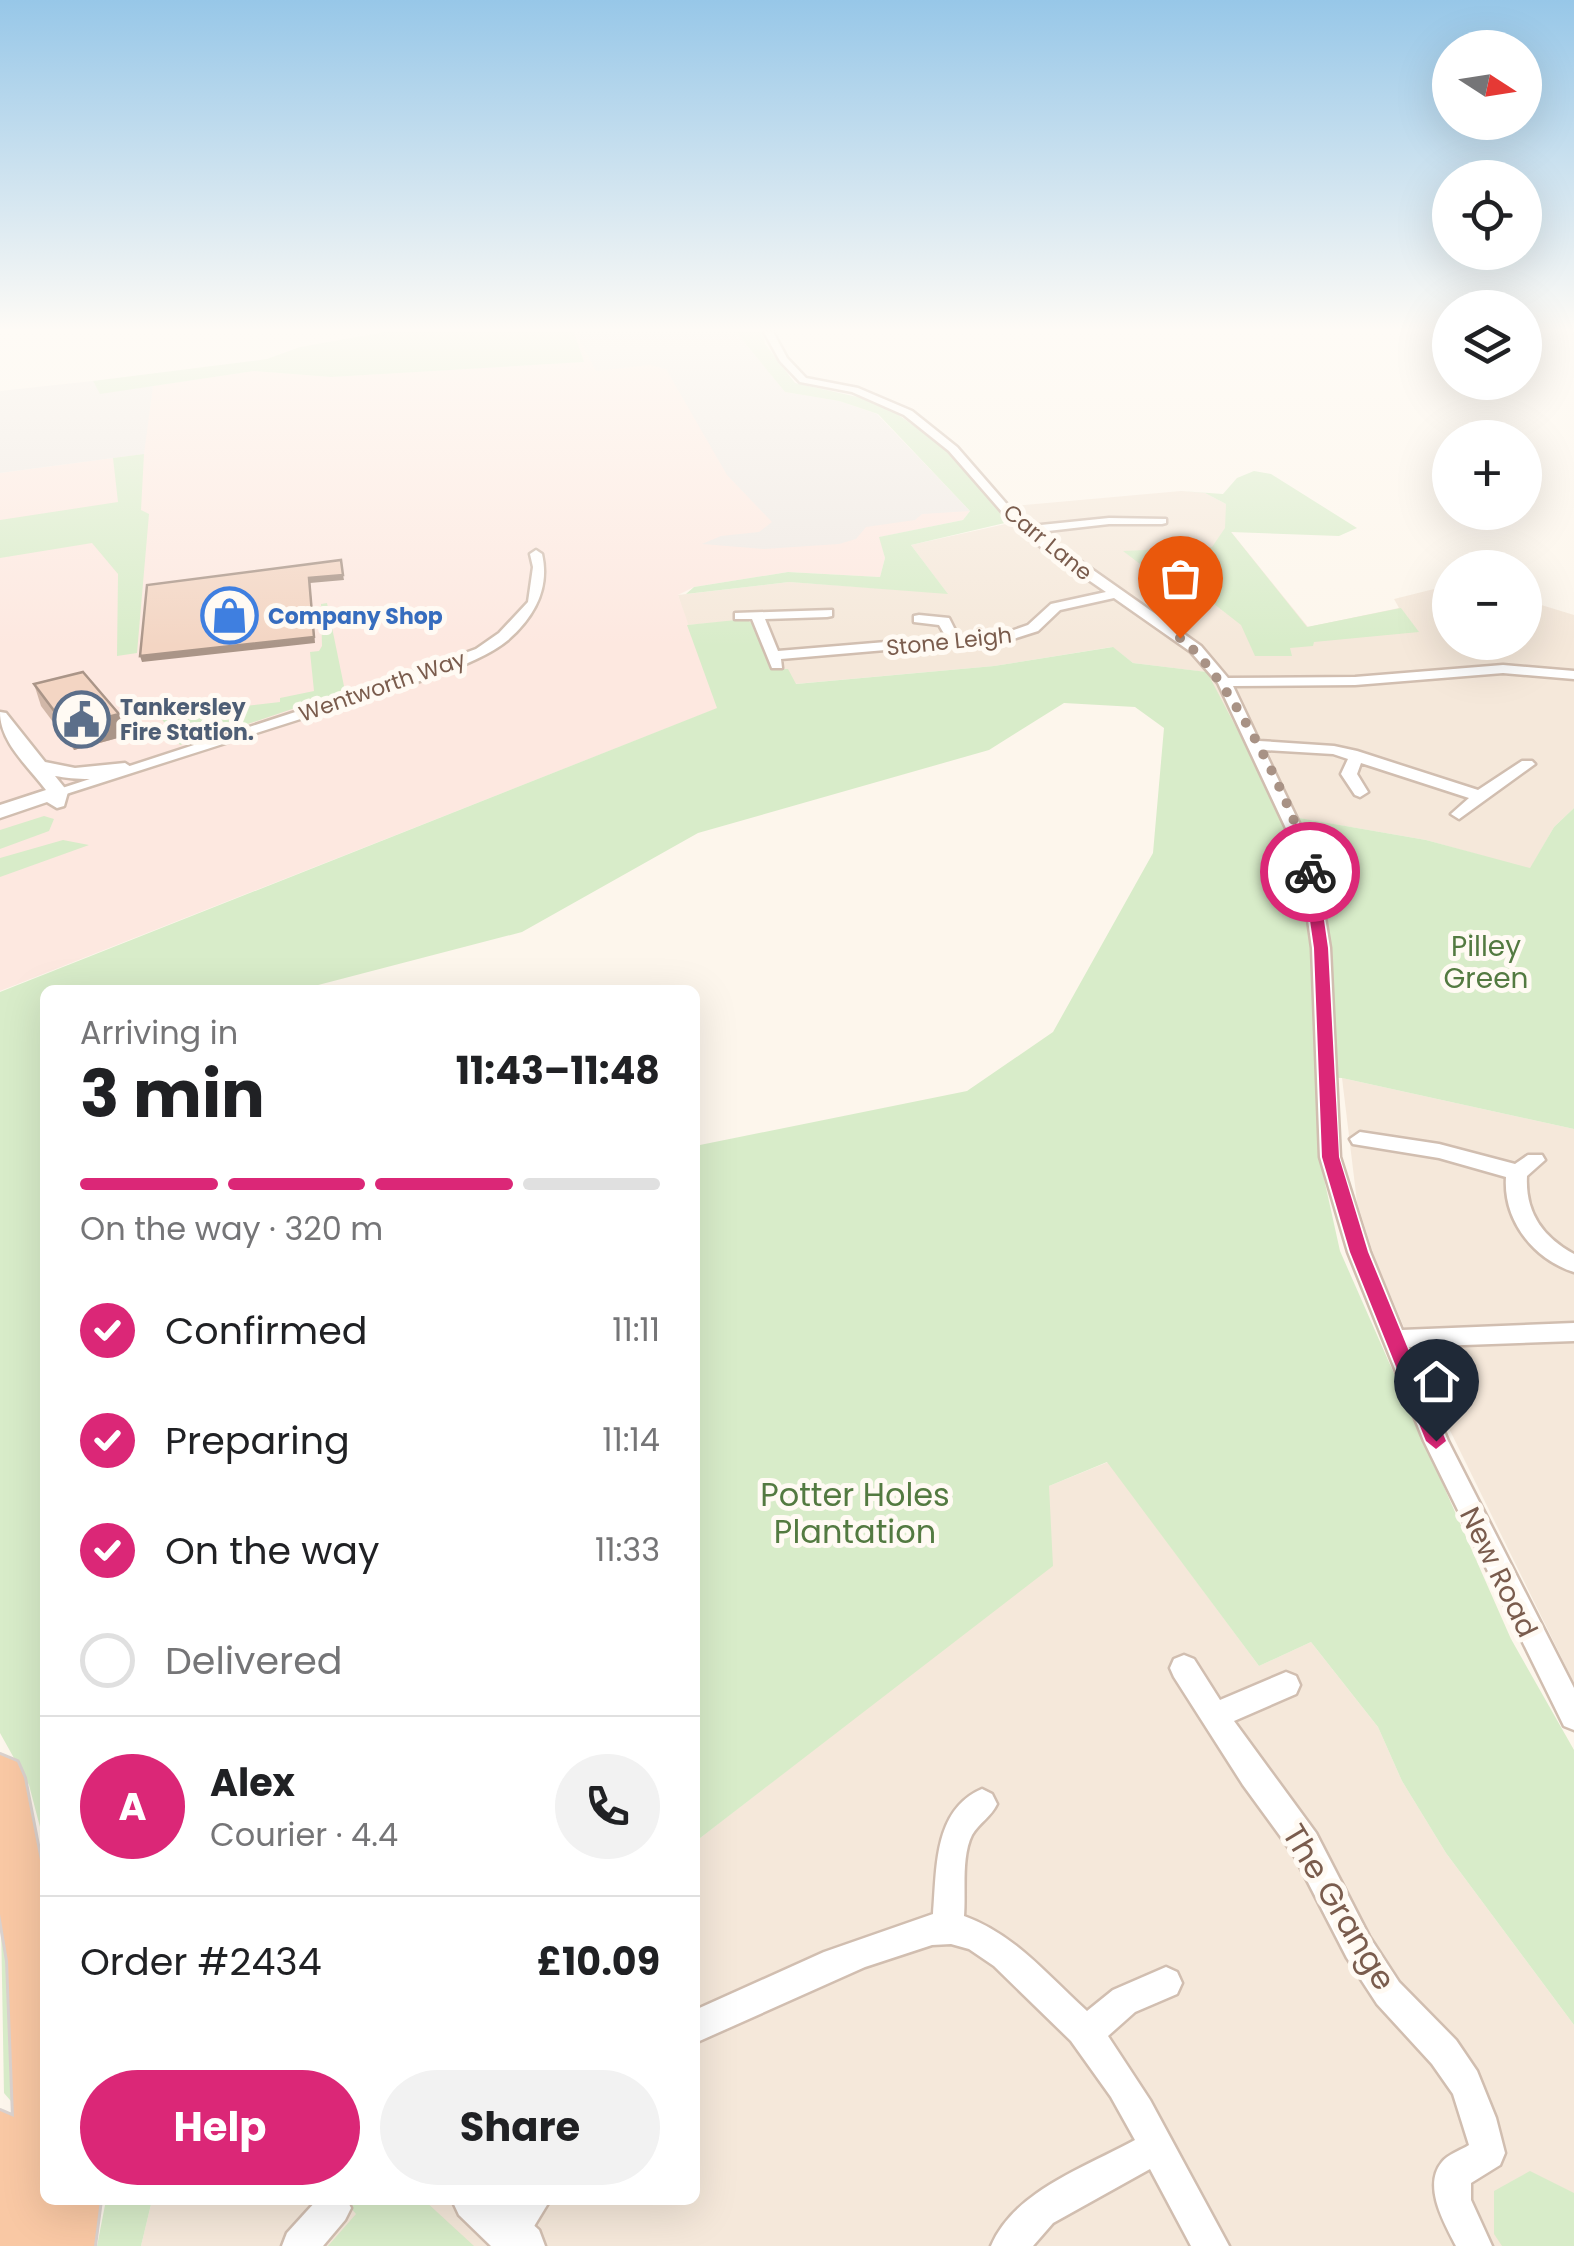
<!DOCTYPE html>
<html lang="en">
<head>
<meta charset="utf-8">
<style>
	:root { --surface:#fff; --page:#f2f2f2; --text:#202124; --muted:#757577; --line:#e0e0e0; --accent:#db2777 }
	body { margin:0; font-family:Poppins,sans-serif; background:var(--page); color:var(--text); height:100vh; display:flex; flex-direction:column; font-size:38px; white-space:nowrap }
	* { box-sizing:border-box; margin:0 }
	p { font-size:32px; color:var(--muted) }
	.icon { flex:none; width:55px; height:55px; fill:none; stroke:currentColor; stroke-width:2; stroke-linecap:round; stroke-linejoin:round }
	.map { position:relative; flex:1; overflow:hidden }
	.drawer { position:absolute; left:40px; top:985px; width:660px; height:1220px; display:flex; flex-direction:column; background:var(--surface); border-radius:15px; box-shadow:0 10px 40px #0002 }
	.drawer>* { flex:none }
	.needle { width:65px; rotate:102deg }
	.buttons { position:absolute; left:1432px; top:30px; display:grid; gap:20px }
	.buttons a { display:grid; place-items:center; width:110px; height:110px; border-radius:50%; background:var(--surface); box-shadow:0 10px 40px #0002; font-size:50px }
	.pin { position:absolute; display:grid; place-items:center; width:85px; height:85px; color:#fff; margin:-102px -42px; border-radius:50% 50% 50% 0; rotate:-45deg; box-shadow:0 0 10px #0007 }
	.pin .icon { rotate:45deg }
	.courier { position:absolute; display:grid; place-items:center; width:100px; height:100px; margin:-50px; border:8px solid #db2777; border-radius:50%; background:#fff; color:#222; box-shadow:0 2px 12px #0007 }
	.head em { font-style:normal; font-weight:700 }
	.head div { display:flex; flex-direction:column-reverse }
	.head { display:flex; align-items:center; justify-content:space-between; height:170px; padding:0 40px }
	h1 { font-size:65px; font-weight:700; line-height:75px }
	.bar { display:grid; grid-template-columns:repeat(4,1fr); gap:15px 10px; align-content:center; height:120px; padding:0 40px }
	.bar i { height:12px; border-radius:8px; background:var(--line) }
	.bar .selected { background:var(--accent) }
	.bar p { grid-column:span 4 }
	.line { display:flex; align-items:center; gap:25px; padding:0 40px; border-top:2px solid var(--line) }
	.line div { flex:1 }
	.round { display:grid; place-items:center; flex:none; width:105px; height:105px; border-radius:52px; background:var(--page) }
	ol { padding:0 40px; list-style:none }
	li { display:flex; align-items:center; gap:30px; height:110px }
	li p { margin-inline-start:auto }
	li .icon { padding:10px; border-radius:50%; background:var(--accent); color:#fff; stroke-width:4 }
	li:last-child { color:var(--muted) }
	li i { width:55px; height:55px; border:5px solid var(--line); border-radius:50% }
	.cta { display:flex; gap:20px; margin-top:auto; padding:20px 40px }
	.cta a { flex:1; height:115px; border-radius:60px; background:var(--accent); color:#fff; font-size:40px; font-weight:700; line-height:115px; text-align:center }
	.cta a+a { background:var(--page); color:var(--text) }
	.map>svg:first-child { display:block }
</style>
</head>
<body>
<div class="map">
<svg width="1574" height="2246" viewBox="0 0 1574 2246">
	<rect width="100%" height="100%" fill="#fdf6ec"/>
	<g fill="#f5e8da">
		<path d="M1181 491 1205 493 1226 504 1228 528 1308 627 1399 608 1394 599 1450 585V642H1525V600L1574 615V808L1554 827 1530 869 1426 840 1281 815 1206 672 1133 663 1112 647 994 666 795 684 770 670 751 620 687 625 678 595 789 582 947 593 911 545 1024 520 1011 507 1014 506Z"/>
		<path d="M1342 1078 1574 1129V1683L1435 1400 1375 1259 1357 1202Z"/>
		<path d="M1108 1462 1259 1666 1311 1642 1378 1727 1402 1781 1446 1853 1574 2025V2246H141L152 2200H695V1842L821 1744 1049 1486Z"/>
	</g>
	<path fill="#fde8e0" d="M574 332H736L785 392 970 511 963 520 880 537 885 558 880 577 788 572 694 587 678 595 718 708 0 991V473L143 454 153 386 254 371 331 377 583 362Z"/>
	<g fill="#efe9e4">
		<path d="M575 332H736L785 392 839 401 877 414 970 511 922 514 915 520 866 527 856 539 839 544 764 549 702 544 721 536 759 532 772 522 727 475 666 369 650 365 596 371Z"/>
		<path d="M93 381 100 393 153 386 144 454 0 473V391Z"/>
	</g>
	<g fill="#d8ecc9">
		<path d="M385 332H574L584 362 331 377 254 371 100 394 93 381 267 359 300 347Z"/>
		<path d="M736 332H763L765 344 795 383 880 402 943 446 1009 522 911 545 948 594 789 582 686 594 694 587 788 572 880 577 885 558 879 537 963 520 970 511 878 414 839 401 785 392Z"/>
		<path d="M144 454 141 510 149 514 137 653 117 656 118 574 92 543 0 558V520L118 502 113 458Z"/>
		<path d="M1254 471 1271 474 1357 528 1339 536 1231 532 1307 627 1401 608 1419 632 1314 642 1313 646 1290 648 1292 656H1255L1241 625 1209 600 1193 579 1209 554 1144 567 1123 551 1212 547 1225 528 1226 504 1205 493 1181 491 1223 494 1237 478Z"/>
		<path d="M327 603 345 691 236 728H222L213 713 216 695H220V705L228 704 229 708 280 702V698L314 691 310 652 319 651 322 646 321 604Z"/>
		<path d="M746 619 753 624 770 669H788L796 684 994 666 1113 647 1133 663 1207 672 1282 815 1426 840 1530 868 1554 827 1574 808V1129L1342 1078 1319 1077V1156L1340 1251 1511 1639 1574 1750V2025L1446 1853 1402 1781 1378 1727 1311 1642 1259 1666 1107 1462 1049 1486 1053 1566 695 1842V1146L967 1091 1053 1032 1153 853 1164 728 1135 707 1064 703 989 750 698 833 522 932 299 990H45V1846L29 1785 0 1733V992L717 708 687 625Z"/>
		<path d="M200 697 203 723 210 734 180 745 161 718 159 702 167 700 168 705 196 702Z"/>
		<path d="M44 816 54 819 49 831 0 849V830Z"/>
		<path d="M63 840 89 845 0 877V858Z"/>
		<path d="M0 1865 22 2114 4 2093Z"/>
		<path d="M1530 2171 1574 2193V2246H1502L1494 2234V2191Z"/>
		<path d="M106 2200H152L141 2246H97Z"/>
		<path d="M344 2200H424L474 2246H328L356 2214Z"/>
	</g>
	<g fill="none" stroke-linecap="round" stroke-linejoin="round">
		<defs>
			<g id="minor">
				<path d="M764 332H773L787 358 806 378 858 388 912 411 957 447 1011 509 1031 526 1109 518 1166 519V523L1162 524H1109L1039 532 1201 646 1228 678 1355 677 1503 665 1574 671V679L1503 673 1355 685 1233 686 1259 741 1334 746 1357 751 1478 790 1522 761H1532L1535 764 1459 819 1451 814 1469 798 1361 763 1357 774 1368 792 1360 797 1355 795 1341 774 1348 759 1333 754 1264 750 1315 856 1330 948 1340 1157 1370 1252 1402 1330 1574 1323V1341L1409 1347 1448 1441 1574 1688V1730L1564 1726 1424 1441 1348 1252 1320 1157 1312 948 1299 856 1218 683 1191 652 1114 598 1060 610 1038 631 1013 639 781 659 782 668H772L752 619H735V613L832 610V616L827 617 765 619 778 651 946 637 939 625 914 622V616L919 615 949 618 958 636 1011 631 1028 625 1051 604 1106 592 1042 548 1003 513 949 451 904 415 852 392 800 382 780 361Z"/>
				<path d="M536 550 542 554C550 589 534 617 508 640 474 668 396 688 353 702 257 733 160 764 63 795L58 797 50 792 378 685 476 649 499 633 528 602 533 567 530 554Z"/>
				<path d="M1360 1132 1439 1144 1515 1164 1528 1155H1542L1545 1160 1527 1176C1525 1213 1543 1237 1574 1254V1272C1533 1259 1503 1220 1506 1177L1439 1158 1353 1144 1350 1139Z"/>
				<path d="M1184 1655 1194 1659 1220 1700 1286 1672 1296 1676 1300 1685 1296 1694 1234 1721 1316 1833 1369 1936 1399 1982 1456 2040 1477 2071 1496 2118 1505 2153 1500 2165 1471 2183V2200L1492 2246H1456C1445 2224 1422 2186 1442 2162 1447 2155 1461 2150 1469 2145L1453 2094 1432 2064 1377 2004 1347 1958 1294 1855 1243 1785 1174 1677 1170 1668 1174 1659Z"/>
				<path d="M982 1789 992 1794 997 1804C991 1817 979 1823 972 1835 961 1857 966 1892 964 1916 1016 1935 1047 1975 1087 2011L1113 1990 1166 1967 1177 1972 1182 1983 1177 1994 1135 2012 1108 2036 1150 2100 1229 2246H1191L1150 2169 1053 2223 1033 2246H991C1014 2191 1086 2167 1135 2140L1111 2097 1071 2041 994 1966 969 1949 951 1944 932 1945 865 1967 695 2043V2010L824 1952 933 1914C937 1869 933 1810 982 1789Z"/>
				<path d="M317 2200H347L351 2208 345 2220 323 2246H282L287 2233Z"/>
				<path d="M512 2200H550L522 2246H498L491 2233Z"/>
			</g>
			<g id="tertiary">
				<path d="M0 712 6 713 45 762 75 768 125 763 134 769C116 782 78 780 55 776L68 792 64 806 57 808 47 802 0 818V805L46 790C29 767 0 743 0 712Z"/>
				<path d="M452 2200H506L539 2230 545 2246H491L459 2215Z"/>
			</g>
			<path id="trunk" d="M0 1755 17 1762 24 1778 45 1886V2200H100L94 2246H0V2111L14 2117 8 1961 0 1914Z"/>
		</defs>
		<use href="#minor" stroke="#d1beb0" stroke-width="5"/>
		<use href="#tertiary" stroke="#d1beb0" stroke-width="5"/>
		<use href="#trunk" stroke="#dad1cd" stroke-width="6"/>
		<use href="#minor" fill="#fff" fill-rule="evenodd"/>
		<use href="#tertiary" fill="#fff" fill-rule="evenodd"/>
		<use href="#trunk" fill="#f9c8a4" fill-rule="evenodd"/>
	</g>
	<path fill="#d1b7a8" d="M34 684 125 736 74 750 41 706Z"/>
	<g fill="#aa9588">
		<path d="M343 575 344 580 310 583 315 643 142 662 140 656 309 578Z"/>
		<path d="M119 714 125 736 74 750 67 728Z"/>
	</g>
	<g fill="#f3d5c3" stroke="#aa9588" stroke-width="2.5">
		<path d="M341 560 343 575 309 578 314 637 140 656 147 585Z"/>
		<path d="M83 672 119 714 67 728 34 684Z"/>
	</g>
	<linearGradient id="sky" x2="0" y2="1"><stop stop-color="#97c7e8"/><stop offset="0.51" stop-color="#fefbf6"/><stop offset="1" stop-color="#fefbf6" stop-opacity="0"/></linearGradient>
	<rect width="1574" height="647" fill="url(#sky)"/>
	<path fill="#db2777" d="M1310 868 1317 872 1328 948 1339 1157 1368 1252 1446 1441 1436 1449 1426 1441 1350 1252 1322 1157 1314 948 1303 872Z"/>
	<g fill="none" stroke-linecap="round" stroke-linejoin="round">
		<path stroke="#a89285" stroke-width="10" stroke-dasharray="0 18" d="M1180 638C1228 673 1299 813 1310 872"/>
	</g>
	<defs>
		<symbol id="shop-ring" viewBox="-11 -11 22 22"><circle r="9.5" fill="#fffaf3" stroke="#3f7fe0" stroke-width="1.5"/><path d="M-5-2.5h2.3a2.7 3.5 0 0 1 5.4 0H5L5.5 6h-11ZM-1.5-2.5h3a1.5 2.3 0 0 0-3 0Z" fill="#3f7fe0"/></symbol>
		<symbol id="civic-ring" viewBox="-11 -11 22 22"><circle r="9.5" fill="#fffaf3" stroke="#5c6f8a" stroke-width="1.5"/><path d="M-.6-6.5H3V-4.5H.6V-3L4-1V1h2V6H-6V1h2V-1L-.6-3ZM-1.2 2.5V6h2.4V2.5Z" fill="#5c6f8a"/></symbol>
	</defs>
	<g fill-rule="evenodd">
		<use href="#shop-ring" x="198" y="584" width="63" height="63"/>
		<use href="#civic-ring" x="50" y="688" width="63" height="63"/>
	</g>
	<g text-anchor="middle" stroke-width="10" stroke-linejoin="round" paint-order="stroke">
		<g font-size="22" fill="#7a5c4d" stroke="#fffaf3">
			<text transform="translate(1048 542) rotate(39)" y="8">Carr Lane</text>
			<text transform="translate(949 641) rotate(-6)" y="8">Stone Leigh</text>
			<text transform="translate(382 686) rotate(-19)" y="8">Wentworth Way</text>
		</g>
		<g font-size="22" font-weight="bold" fill="#366cbe" stroke="#fffaf3" text-anchor="start">
			<text x="268" y="624">Company Shop</text>
		</g>
		<g font-size="22" font-weight="bold" fill="#4e5e75" stroke="#fffaf3" text-anchor="start">
			<text x="120" y="715">Tankersley<tspan x="120" dy="25">Fire Station.</tspan></text>
		</g>
		<g font-size="28" fill="#537a41" stroke="#fffaf3">
			<text x="1486" y="956">Pilley<tspan x="1486" dy="32">Green</tspan></text>
		</g>
		<g font-size="28" fill="#7a5c4d" stroke="#fffaf3">
			<text transform="translate(1499 1572) rotate(64)" y="10">New Road</text>
		</g>
		<g font-size="32" fill="#537a41" stroke="#fffaf3">
			<text x="855" y="1506">Potter Holes<tspan x="855" dy="37">Plantation</tspan></text>
		</g>
		<g font-size="32" fill="#7a5c4d" stroke="#fffaf3">
			<text transform="translate(1339 1907) rotate(59)" y="11">The Grange</text>
		</g>
	</g>
</svg>
<div class="buttons">
<a><svg class="needle" viewBox="-14 -14 28 28"><path d="M0-13l5 13h-10z" fill="#e53935"/><path d="M0 13l5-13h-10z" fill="#757577"/></svg></a>
<a><svg class="icon" aria-label="locate" viewBox="0 0 24 24"><circle cx="12" cy="12" r="6"/><path d="M12 2v4M12 18v4M2 12h4M18 12h4"/></svg></a>
<a><svg class="icon" aria-label="layers" viewBox="0 0 24 24"><path d="M12 4l9 5-9 5-9-5zM3 14l9 5 9-5"/></svg></a>
<a>+</a>
<a>−</a>
</div>
<div class="pin" style="left:1180px;top:638px;background:#ea580c"><svg class="icon" aria-label="bag" viewBox="0 0 24 24"><path d="M5 8h14l-1 12H6zM9 8a3 3 0 0 1 6 0"/></svg></div>
<div class="pin" style="left:1436px;top:1441px;background:#1f2937"><svg class="icon" aria-label="home" viewBox="0 0 24 24"><path d="M3 11l9-7 9 7M6 9v11h12V9"/></svg></div>
<div class="courier" style="left:1310px;top:872px"><svg class="icon" aria-label="bike" viewBox="0 0 24 24"><circle cx="6" cy="16" r="4"/><circle cx="18" cy="16" r="4"/><path d="M6 16l4-8h5l3 8M10 8l3 8H6M13 5h3"/></svg></div>
<section class="drawer">
<div class="head"><div><h1>3 min</h1><p>Arriving in</p></div><em>11:43–11:48</em></div>
<div class="bar"><i class="selected"></i><i class="selected"></i><i class="selected"></i><i></i><p>On the way · 320 m</p></div>
<ol>
<li><svg class="icon" aria-label="check" viewBox="0 0 24 24"><path d="M5 12l5 5 9-10"/></svg>Confirmed<p>11:11</p></li>
<li><svg class="icon" aria-label="check" viewBox="0 0 24 24"><path d="M5 12l5 5 9-10"/></svg>Preparing<p>11:14</p></li>
<li><svg class="icon" aria-label="check" viewBox="0 0 24 24"><path d="M5 12l5 5 9-10"/></svg>On the way<p>11:33</p></li>
<li><i></i>Delivered</li>
</ol>
<div class="line" style="height:180px"><b class="round" style="background:var(--accent);color:#fff">A</b><div><b>Alex</b><p>Courier · 4.4</p></div><a class="round"><svg class="icon" aria-label="phone" viewBox="0 0 24 24"><path d="M5 4h4l2 5-3 2q2 4 5 5l2-3 5 2v4C11 20 4 13 5 4z"/></svg></a></div>
<div class="line" style="height:130px"><div>Order #2434</div><b>£10.09</b></div>
<div class="cta"><a>Help</a><a>Share</a></div>
</section>
</div>
</body>
</html>
